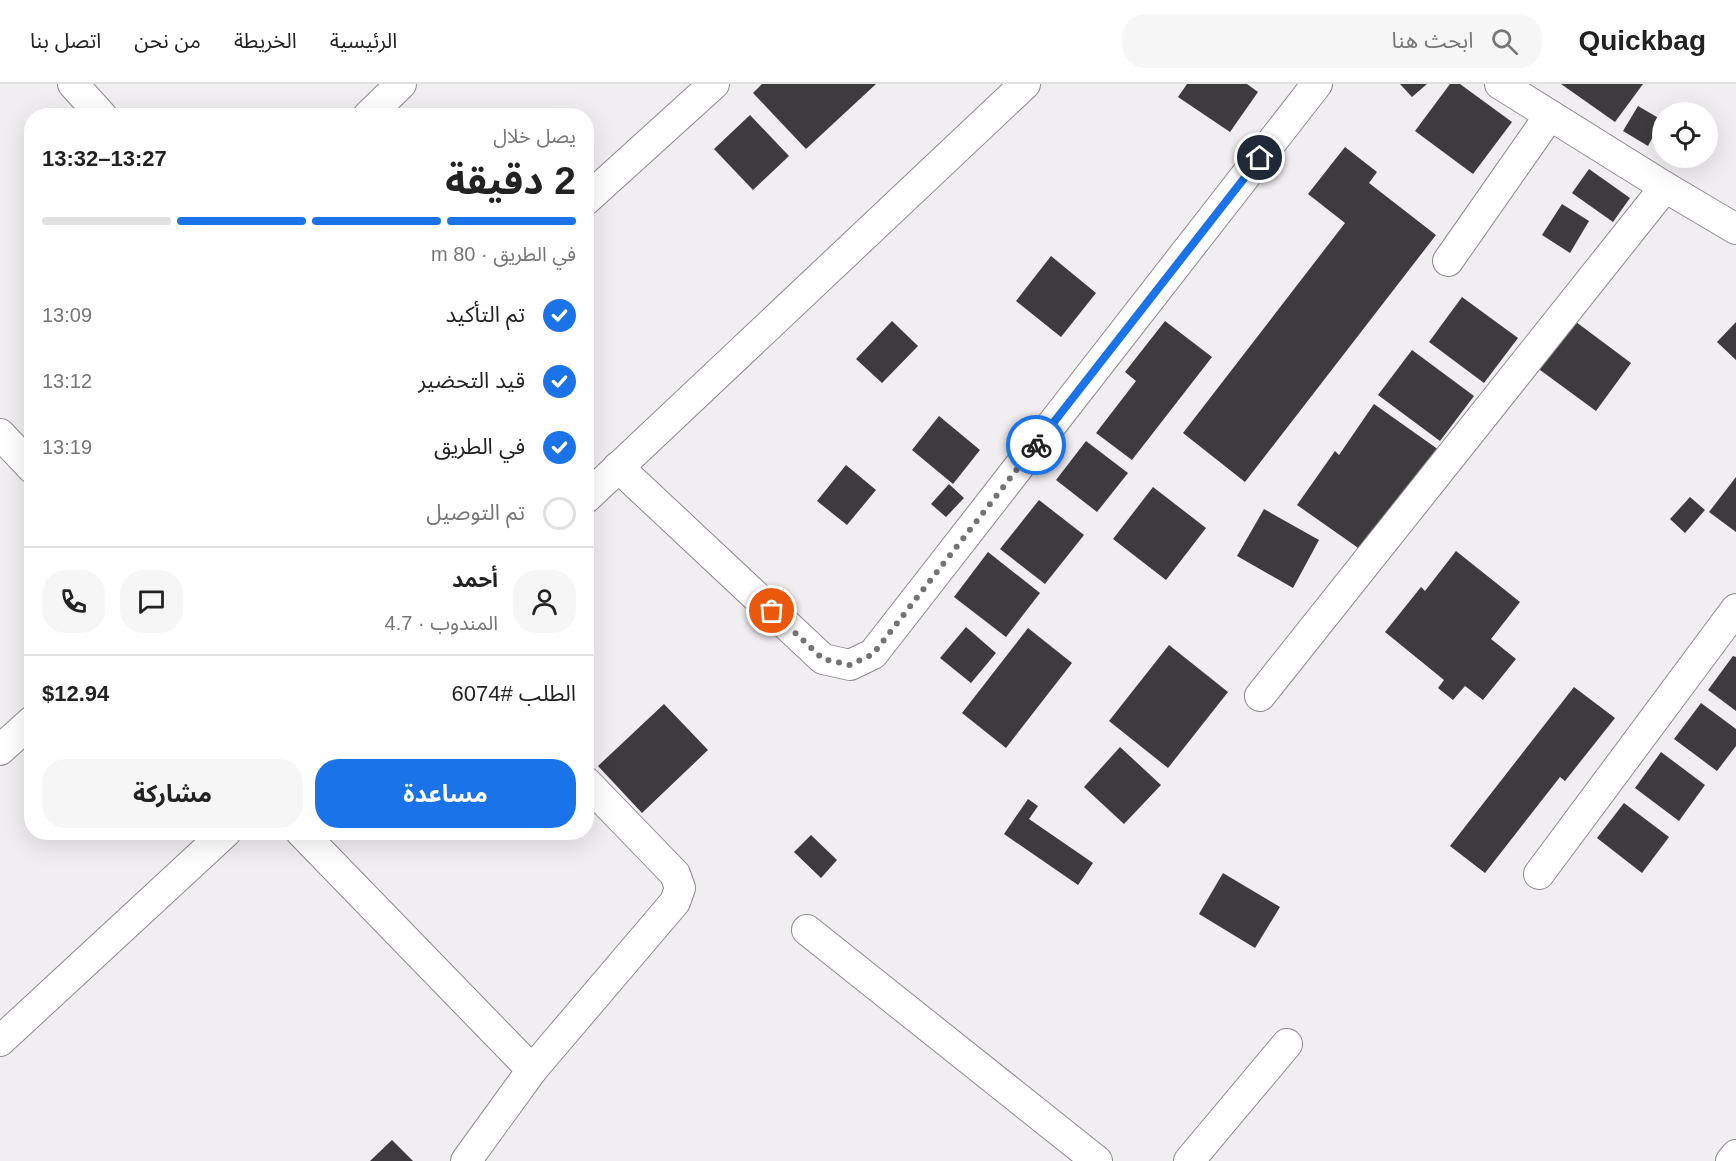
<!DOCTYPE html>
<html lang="ar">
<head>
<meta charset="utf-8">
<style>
	:root { --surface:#fff; --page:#f6f6f6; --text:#222; --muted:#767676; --line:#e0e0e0; --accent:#1a73e8 }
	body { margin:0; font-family:Helvetica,"Noto Sans Arabic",sans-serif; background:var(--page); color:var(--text); direction:rtl; height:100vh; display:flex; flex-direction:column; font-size:22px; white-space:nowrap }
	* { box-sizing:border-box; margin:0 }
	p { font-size:20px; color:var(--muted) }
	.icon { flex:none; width:33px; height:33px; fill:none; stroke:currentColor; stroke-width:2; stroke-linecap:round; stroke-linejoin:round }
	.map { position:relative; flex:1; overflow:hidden; direction:ltr }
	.panel { position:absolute; left:24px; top:24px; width:570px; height:732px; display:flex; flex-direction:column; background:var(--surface); border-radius:24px; box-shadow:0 6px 24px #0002; direction:rtl }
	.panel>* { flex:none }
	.buttons { position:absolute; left:1652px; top:18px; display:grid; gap:12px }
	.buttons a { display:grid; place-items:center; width:66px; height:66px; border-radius:50%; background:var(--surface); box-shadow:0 6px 24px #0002; font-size:30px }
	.pin { position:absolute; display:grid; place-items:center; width:51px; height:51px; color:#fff; margin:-26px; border:3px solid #fff; border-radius:50%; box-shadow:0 2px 6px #0007 }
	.courier { position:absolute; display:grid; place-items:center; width:60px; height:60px; margin:-30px; border:4px solid #1a73e8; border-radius:50%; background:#fff; color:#222; box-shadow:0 2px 8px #0007 }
	.head em { font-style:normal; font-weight:700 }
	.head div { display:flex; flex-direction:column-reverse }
	.head { display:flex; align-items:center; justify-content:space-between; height:102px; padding:0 18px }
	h1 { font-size:39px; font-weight:700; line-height:45px }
	.bar { display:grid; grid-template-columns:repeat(4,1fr); gap:9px 6px; align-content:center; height:72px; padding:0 18px }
	.bar i { height:8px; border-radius:4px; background:var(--line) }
	.bar .current { background:var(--accent) }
	.bar p { grid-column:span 4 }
	.line { display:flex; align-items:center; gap:15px; padding:0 18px; border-top:2px solid var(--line) }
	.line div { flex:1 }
	.round { display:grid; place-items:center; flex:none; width:63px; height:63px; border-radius:24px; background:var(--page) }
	ol { padding:0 18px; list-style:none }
	li { display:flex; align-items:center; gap:18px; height:66px }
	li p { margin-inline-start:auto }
	li .icon { padding:6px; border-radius:50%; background:var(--accent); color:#fff; stroke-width:4 }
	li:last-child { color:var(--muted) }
	li i { width:33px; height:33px; border:3px solid var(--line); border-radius:50% }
	.cta { display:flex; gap:12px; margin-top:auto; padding:12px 18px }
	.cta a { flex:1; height:69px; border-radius:24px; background:var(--accent); color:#fff; font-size:24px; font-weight:700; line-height:69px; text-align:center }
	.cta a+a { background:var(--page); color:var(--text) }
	header { display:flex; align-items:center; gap:36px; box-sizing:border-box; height:84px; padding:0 30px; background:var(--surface); border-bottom:2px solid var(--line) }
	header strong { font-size:28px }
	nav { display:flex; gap:33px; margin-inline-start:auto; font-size:21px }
	.search { width:420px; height:54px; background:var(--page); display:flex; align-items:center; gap:15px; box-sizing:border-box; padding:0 21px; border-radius:24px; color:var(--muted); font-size:22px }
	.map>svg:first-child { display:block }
</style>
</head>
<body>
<header>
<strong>Quickbag</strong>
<div class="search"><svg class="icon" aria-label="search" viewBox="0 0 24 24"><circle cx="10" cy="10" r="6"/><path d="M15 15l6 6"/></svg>ابحث هنا</div>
<nav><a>الرئيسية</a><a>الخريطة</a><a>من نحن</a><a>اتصل بنا</a></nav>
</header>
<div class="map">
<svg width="1736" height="1077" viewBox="0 0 1736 1077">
	<rect width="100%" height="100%" fill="#f1eef2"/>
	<g fill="#3d3b3e">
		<path d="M762 0H876L806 65 753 9Z"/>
		<path d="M1187 0H1247L1258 8 1230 48 1178 13Z"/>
		<path d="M1400 0H1427L1412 13Z"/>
		<path d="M1450 0H1460L1512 38 1473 90 1415 47Z"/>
		<path d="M1561 0H1643L1615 38Z"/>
		<path d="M1638 22 1662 36 1648 62 1623 47Z"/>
		<path d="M750 31 789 72 753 106 714 65Z"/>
		<path d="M1345 63 1377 88 1369 99 1436 151 1245 398 1183 349 1345 139 1308 110Z"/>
		<path d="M1589 85 1630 114 1613 138 1572 109Z"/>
		<path d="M1562 120 1589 137 1570 169 1542 151Z"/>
		<path d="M1051 172 1096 209 1061 253 1016 217Z"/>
		<path d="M1462 213 1518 254 1484 299 1429 258Z"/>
		<path d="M1572 235 1631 279 1596 327 1536 283Z"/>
		<path d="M892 237 918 262 882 299 856 275Z"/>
		<path d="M1165 237 1212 273 1132 376 1096 349 1136 297 1125 288Z"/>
		<path d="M1736 238V276L1717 258Z"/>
		<path d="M1412 266 1474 312 1440 357 1378 311Z"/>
		<path d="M1374 320 1439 366 1364 468 1297 421 1335 367 1339 371Z"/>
		<path d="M939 332 980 366 953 400 912 366Z"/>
		<path d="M1086 357 1128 389 1097 428 1056 396Z"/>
		<path d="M846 381 876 406 847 441 817 417Z"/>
		<path d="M1736 393V448L1709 428Z"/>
		<path d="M949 400 964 414 946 433 931 420Z"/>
		<path d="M1153 403 1206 444 1166 496 1113 455Z"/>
		<path d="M1690 413 1705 426 1685 449 1670 435Z"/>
		<path d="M1039 416 1084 451 1045 500 1000 465Z"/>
		<path d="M1264 425 1319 456 1293 504 1237 472Z"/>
		<path d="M1456 467 1520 518 1491 555 1516 575 1483 616 1465 602 1453 616 1438 604 1444 596 1385 548 1421 503 1425 507Z"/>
		<path d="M988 468 1040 509 1006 553 954 513Z"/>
		<path d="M966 543 996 569 971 599 940 574Z"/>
		<path d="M1028 544 1072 579 1006 664 962 629Z"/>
		<path d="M1169 561 1228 608 1168 684 1109 637Z"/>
		<path d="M1733 572 1736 573V627L1708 606Z"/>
		<path d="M1574 603 1615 634 1565 697 1560 693 1485 789 1450 762Z"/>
		<path d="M1701 619 1736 645V662L1717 687 1674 655Z"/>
		<path d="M664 620 708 666 642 729 598 682Z"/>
		<path d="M1120 663 1161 701 1124 740 1084 703Z"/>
		<path d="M1661 668 1705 701 1679 737 1635 704Z"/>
		<path d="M1028 715 1038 722 1029 735 1093 779 1078 801 1004 750Z"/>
		<path d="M1624 719 1669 753 1642 789 1597 754Z"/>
		<path d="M811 751 837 776 821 794 794 768Z"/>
		<path d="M1223 789 1280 823 1255 864 1199 830Z"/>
		<path d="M392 1056 413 1077H370Z"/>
	</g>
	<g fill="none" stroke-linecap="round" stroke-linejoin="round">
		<defs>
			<g id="minor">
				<path d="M73 0 102 32"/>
				<path d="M1500 0 1665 103 1736 145"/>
				<path d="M368 32 401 0"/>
				<path d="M586 116 714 0"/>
				<path d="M1448 177 1550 31"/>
				<path d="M0 350 32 384"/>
				<path d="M618 383 823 575 850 581 873 570 1317 0"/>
				<path d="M586 414 1025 0"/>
				<path d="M1260 612 1665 103"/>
				<path d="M0 666 32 637"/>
				<path d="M301 748 532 986 675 818 680 804 675 790 586 698"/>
				<path d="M1539 790 1736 525"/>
				<path d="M807 846 1097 1077"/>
				<path d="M0 957 226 748"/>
				<path d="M466 1077 532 986"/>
				<path d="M1189 1077 1287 960"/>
				<path d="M1731 1077 1736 1071"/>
			</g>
		</defs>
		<use href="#minor" stroke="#8c8a8d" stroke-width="32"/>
		<use href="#minor" stroke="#fff" stroke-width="30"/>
	</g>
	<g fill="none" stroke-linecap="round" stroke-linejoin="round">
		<path stroke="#747274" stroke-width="6" stroke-dasharray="0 10.8" d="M772 527 823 575 850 581 873 570 1036 361"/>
		<path stroke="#1a73e8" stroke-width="8" d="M1036 361 1260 74"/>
	</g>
</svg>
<div class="buttons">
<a><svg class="icon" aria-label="locate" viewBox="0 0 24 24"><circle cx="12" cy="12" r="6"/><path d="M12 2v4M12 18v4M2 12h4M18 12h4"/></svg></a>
</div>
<div class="pin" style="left:772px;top:527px;background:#ea580c"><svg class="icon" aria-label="bag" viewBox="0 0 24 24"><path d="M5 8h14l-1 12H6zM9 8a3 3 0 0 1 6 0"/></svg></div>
<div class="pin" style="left:1260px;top:74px;background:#1f2937"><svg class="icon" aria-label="home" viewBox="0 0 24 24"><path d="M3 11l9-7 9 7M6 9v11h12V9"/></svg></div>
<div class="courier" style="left:1036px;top:361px"><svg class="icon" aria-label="bike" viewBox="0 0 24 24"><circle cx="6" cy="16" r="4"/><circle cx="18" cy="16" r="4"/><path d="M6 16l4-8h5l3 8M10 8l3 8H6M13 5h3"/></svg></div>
<section class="panel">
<div class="head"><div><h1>2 دقيقة</h1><p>يصل خلال</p></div><em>13:27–13:32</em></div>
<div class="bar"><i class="current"></i><i class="current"></i><i class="current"></i><i></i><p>في الطريق · 80 m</p></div>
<ol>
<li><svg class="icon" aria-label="check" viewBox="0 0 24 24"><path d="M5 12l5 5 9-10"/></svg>تم التأكيد<p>13:09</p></li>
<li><svg class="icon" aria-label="check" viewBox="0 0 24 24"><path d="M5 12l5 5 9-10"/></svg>قيد التحضير<p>13:12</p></li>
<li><svg class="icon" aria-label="check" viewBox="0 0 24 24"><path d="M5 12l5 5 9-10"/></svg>في الطريق<p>13:19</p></li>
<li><i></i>تم التوصيل</li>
</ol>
<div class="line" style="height:108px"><a class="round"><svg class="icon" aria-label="person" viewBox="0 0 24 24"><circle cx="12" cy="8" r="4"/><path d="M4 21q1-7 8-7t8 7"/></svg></a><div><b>أحمد</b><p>المندوب · 4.7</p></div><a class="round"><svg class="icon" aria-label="chat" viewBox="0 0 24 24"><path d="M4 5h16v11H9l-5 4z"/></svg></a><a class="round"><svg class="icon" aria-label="phone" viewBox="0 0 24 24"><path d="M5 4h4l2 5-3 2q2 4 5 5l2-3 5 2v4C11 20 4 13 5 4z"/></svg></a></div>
<div class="line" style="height:78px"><div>الطلب #6074</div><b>$12.94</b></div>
<div class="cta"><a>مساعدة</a><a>مشاركة</a></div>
</section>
</div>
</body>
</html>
